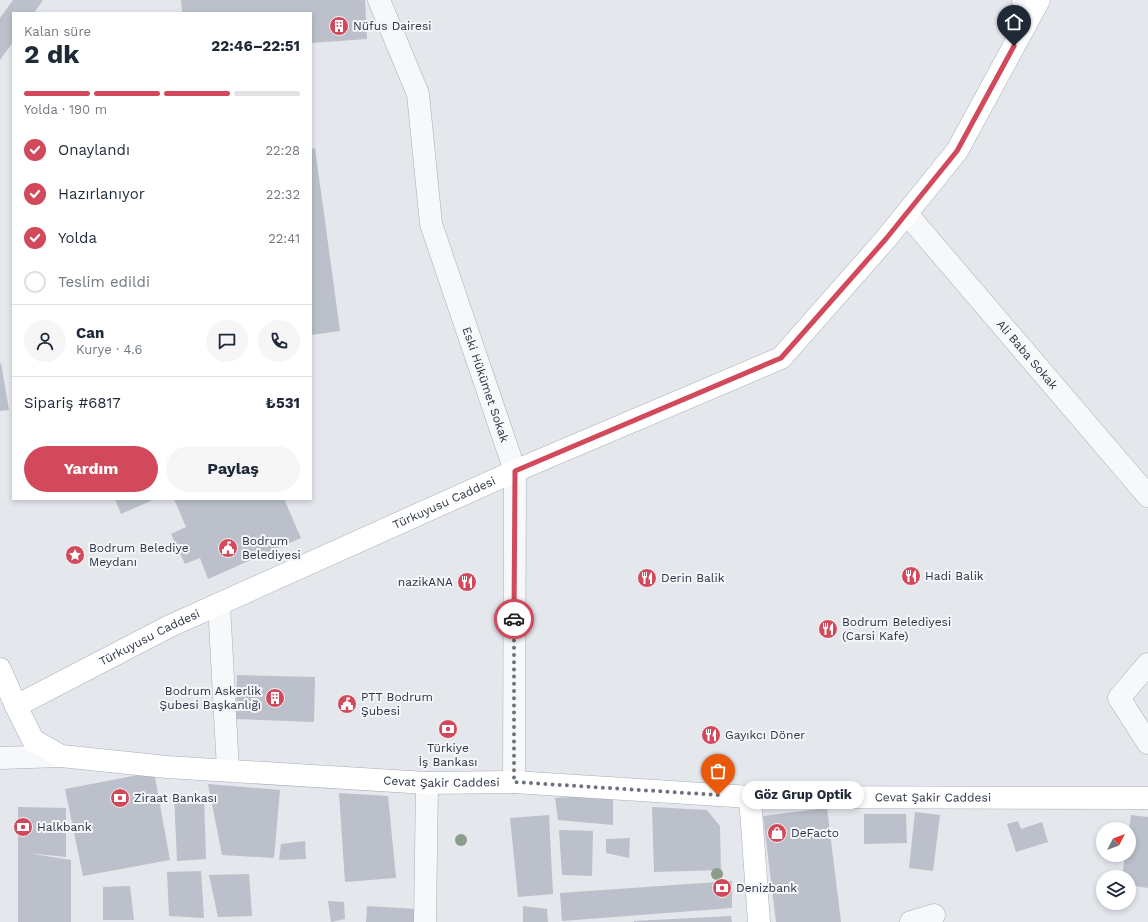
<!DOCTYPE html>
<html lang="tr">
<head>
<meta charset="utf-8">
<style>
	:root { --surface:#fff; --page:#f6f6f7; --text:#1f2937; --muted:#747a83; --line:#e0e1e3; --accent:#d1495b }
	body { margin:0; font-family:"Work Sans",sans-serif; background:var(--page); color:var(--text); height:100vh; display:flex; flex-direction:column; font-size:15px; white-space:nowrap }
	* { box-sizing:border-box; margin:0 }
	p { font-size:13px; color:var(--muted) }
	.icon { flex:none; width:22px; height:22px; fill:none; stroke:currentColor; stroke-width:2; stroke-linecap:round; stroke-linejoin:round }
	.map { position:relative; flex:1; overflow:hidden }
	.sheet { position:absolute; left:12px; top:12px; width:300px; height:488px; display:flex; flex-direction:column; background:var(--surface); border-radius:0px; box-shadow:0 2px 6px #0003 }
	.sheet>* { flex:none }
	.needle { width:26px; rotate:48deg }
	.fabs { position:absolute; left:1096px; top:822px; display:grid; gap:8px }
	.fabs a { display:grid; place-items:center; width:40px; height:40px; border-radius:50%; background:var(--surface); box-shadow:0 2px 6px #0003; font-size:20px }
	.pin { position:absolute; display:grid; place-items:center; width:34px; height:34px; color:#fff; margin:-41px -17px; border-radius:50% 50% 50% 0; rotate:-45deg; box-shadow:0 0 4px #0007 }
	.pin .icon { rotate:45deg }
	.courier { position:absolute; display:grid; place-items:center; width:40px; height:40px; margin:-20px; border:3px solid #d1495b; border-radius:50%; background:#fff; color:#222; box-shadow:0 1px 5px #0007 }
	.bubble { position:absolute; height:28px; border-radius:14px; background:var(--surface); box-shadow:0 2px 6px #0003; font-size:13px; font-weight:700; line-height:28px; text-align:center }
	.overview em { font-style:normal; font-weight:700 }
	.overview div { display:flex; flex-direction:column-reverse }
	.overview { display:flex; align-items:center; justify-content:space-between; height:68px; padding:0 12px }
	h1 { font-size:26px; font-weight:700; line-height:30px }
	.bar { display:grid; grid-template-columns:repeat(4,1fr); gap:6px 4px; align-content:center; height:48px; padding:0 12px }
	.bar i { height:5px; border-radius:3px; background:var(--line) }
	.bar .active { background:var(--accent) }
	.bar p { grid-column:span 4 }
	.line { display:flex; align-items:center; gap:10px; padding:0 12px; border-top:1px solid var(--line) }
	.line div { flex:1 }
	.round { display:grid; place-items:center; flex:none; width:42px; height:42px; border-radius:21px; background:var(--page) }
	ol { padding:0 12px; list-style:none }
	li { display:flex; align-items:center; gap:12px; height:44px }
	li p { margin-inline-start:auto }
	li .icon { padding:4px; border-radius:50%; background:var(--accent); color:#fff; stroke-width:4 }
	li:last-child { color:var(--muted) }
	li i { width:22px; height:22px; border:2px solid var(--line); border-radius:50% }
	.primary-button { display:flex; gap:8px; margin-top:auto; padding:8px 12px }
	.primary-button a { flex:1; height:46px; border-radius:24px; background:var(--accent); color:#fff; font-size:16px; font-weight:700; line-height:46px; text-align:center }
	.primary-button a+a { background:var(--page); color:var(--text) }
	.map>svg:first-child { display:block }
</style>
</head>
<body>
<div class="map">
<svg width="1148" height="922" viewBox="0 0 1148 922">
	<rect width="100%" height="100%" fill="#e4e7ec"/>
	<g fill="#bbc0ca">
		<path d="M13 0H43L34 13H13V42L0 60V18Z"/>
		<path d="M181 0H365L367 39 311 43V13H182Z"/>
		<path d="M315 148 340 331 311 335V149Z"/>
		<path d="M1 363 9 410 0 411V364Z"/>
		<path d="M115 499H155L121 514Z"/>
		<path d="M174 499H284L301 538 208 579 200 558 185 564 171 534 186 527Z"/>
		<path d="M237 675 315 677 314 722 236 719Z"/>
		<path d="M154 772 170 860 83 876 65 789Z"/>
		<path d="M208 784 280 790 274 858 222 855Z"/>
		<path d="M339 793 388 796 396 878 345 882Z"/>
		<path d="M174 794 204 796 206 859 177 861Z"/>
		<path d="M613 794V825L558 820 555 798Z"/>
		<path d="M18 807 66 808V857L27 853 71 860V922H18Z"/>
		<path d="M652 807 707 810 720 826 721 870 654 872Z"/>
		<path d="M827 808 841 922H776L763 816Z"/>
		<path d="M915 812 940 815 933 871 909 868Z"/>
		<path d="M864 814H906L907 843 864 844Z"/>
		<path d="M549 815 553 894 518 897 510 818Z"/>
		<path d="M1131 815 1148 817V888L1129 885V877H1122L1125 855H1129V830Z"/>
		<path d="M1018 821 1021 829 1042 822 1048 842 1016 852 1007 824Z"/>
		<path d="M559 830 593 831 592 876 562 875Z"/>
		<path d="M630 838 629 858 606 853V839Z"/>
		<path d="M305 841 306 859 279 860 281 844Z"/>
		<path d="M201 871 204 918 169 916 167 872Z"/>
		<path d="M249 874 252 916 218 917 209 875Z"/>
		<path d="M732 881V908L562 921 560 893Z"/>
		<path d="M130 886 134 920H103V887Z"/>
		<path d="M328 901 344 902 345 919 331 922Z"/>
		<path d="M367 906 417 909 416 922H366Z"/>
		<path d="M523 906 547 909 548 922H523Z"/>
		<path d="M731 916 732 922H634V921Z"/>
	</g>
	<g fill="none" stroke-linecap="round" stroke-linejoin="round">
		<defs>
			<g id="street">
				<path id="s1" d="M379 0 418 94 431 224 515 471 514 782"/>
				<path d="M1023 0 1036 6"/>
				<path id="s2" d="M907 214 1148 496"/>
				<path d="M219 604 228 770"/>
				<path d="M1148 664 1119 698 1148 743"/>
				<path d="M0 758 61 756"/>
				<path d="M425 922 427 783"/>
				<path d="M911 922 934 915"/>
			</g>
			<g id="secondary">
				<path id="s3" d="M0 669 16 706 33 740 61 756 167 767 427 783 514 782 750 797 1148 798"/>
				<path id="s4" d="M16 706 170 626 515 471 781 358 885 240 957 151 1039 0"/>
				<path d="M750 797 759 922"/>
			</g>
		</defs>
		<use href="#street" stroke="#a9aeb7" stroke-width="23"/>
		<use href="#secondary" stroke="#a9aeb7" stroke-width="23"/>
		<use href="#street" stroke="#f7f8fa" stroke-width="22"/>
		<use href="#secondary" stroke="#fff" stroke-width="22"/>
	</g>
	<g fill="#899d89">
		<circle cx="461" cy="840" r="6"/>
		<circle cx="717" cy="874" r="6"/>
	</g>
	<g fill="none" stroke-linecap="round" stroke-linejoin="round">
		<path stroke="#6c737f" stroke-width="4" stroke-dasharray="0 7.2" d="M514 619V782L718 795"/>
		<path stroke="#d1495b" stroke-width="5" d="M514 619 515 471 781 358 885 240 957 151 1014 46"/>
	</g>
	<defs>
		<symbol id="building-disc" viewBox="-11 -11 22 22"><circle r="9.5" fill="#d1495b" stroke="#f4f6f9"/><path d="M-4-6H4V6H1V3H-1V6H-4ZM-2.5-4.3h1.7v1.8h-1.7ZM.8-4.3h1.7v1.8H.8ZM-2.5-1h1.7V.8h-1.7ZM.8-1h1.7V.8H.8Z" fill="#fff"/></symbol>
		<symbol id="civic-disc" viewBox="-11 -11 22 22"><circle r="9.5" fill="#d1495b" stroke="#f4f6f9"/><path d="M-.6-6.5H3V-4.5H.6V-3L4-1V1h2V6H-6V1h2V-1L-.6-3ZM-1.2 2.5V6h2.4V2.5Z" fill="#fff"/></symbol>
		<symbol id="sight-disc" viewBox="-11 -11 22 22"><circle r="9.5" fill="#d1495b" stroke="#f4f6f9"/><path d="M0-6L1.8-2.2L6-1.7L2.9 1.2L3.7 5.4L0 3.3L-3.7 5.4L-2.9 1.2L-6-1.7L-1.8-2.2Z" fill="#fff"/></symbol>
		<symbol id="restaurant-disc" viewBox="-11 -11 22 22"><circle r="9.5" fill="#d1495b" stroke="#f4f6f9"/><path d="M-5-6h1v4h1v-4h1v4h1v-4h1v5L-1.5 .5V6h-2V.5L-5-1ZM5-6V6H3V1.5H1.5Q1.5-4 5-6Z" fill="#fff"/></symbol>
		<symbol id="bank-disc" viewBox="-11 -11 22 22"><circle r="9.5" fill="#d1495b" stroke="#f4f6f9"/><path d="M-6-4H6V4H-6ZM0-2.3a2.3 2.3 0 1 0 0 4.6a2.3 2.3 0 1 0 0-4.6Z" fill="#fff"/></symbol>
		<symbol id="shop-disc" viewBox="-11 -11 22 22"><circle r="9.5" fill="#d1495b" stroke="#f4f6f9"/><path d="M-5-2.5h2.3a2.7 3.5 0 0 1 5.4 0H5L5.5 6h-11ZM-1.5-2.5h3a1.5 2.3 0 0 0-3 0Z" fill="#fff"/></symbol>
	</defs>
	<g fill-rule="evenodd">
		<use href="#building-disc" x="328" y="15" width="22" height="22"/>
		<use href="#civic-disc" x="217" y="537" width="22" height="22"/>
		<use href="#sight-disc" x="64" y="544" width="22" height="22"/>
		<use href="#restaurant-disc" x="900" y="565" width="22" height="22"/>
		<use href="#restaurant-disc" x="636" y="567" width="22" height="22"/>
		<use href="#restaurant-disc" x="456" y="571" width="22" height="22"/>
		<use href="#restaurant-disc" x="817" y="618" width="22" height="22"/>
		<use href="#building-disc" x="264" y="687" width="22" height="22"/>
		<use href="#civic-disc" x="336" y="693" width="22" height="22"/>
		<use href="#bank-disc" x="437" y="718" width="22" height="22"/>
		<use href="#restaurant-disc" x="700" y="724" width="22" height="22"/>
		<use href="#bank-disc" x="109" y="787" width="22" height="22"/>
		<use href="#bank-disc" x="12" y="816" width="22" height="22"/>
		<use href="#shop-disc" x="766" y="822" width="22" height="22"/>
		<use href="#bank-disc" x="711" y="877" width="22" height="22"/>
	</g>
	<g text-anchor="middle" stroke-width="4" stroke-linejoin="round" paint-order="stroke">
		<g font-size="12" fill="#2b3445" stroke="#f4f6f9" text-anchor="start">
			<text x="353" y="30">Nüfus Dairesi</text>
			<text x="242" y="545">Bodrum<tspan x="242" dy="14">Belediyesi</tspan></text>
			<text x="89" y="552">Bodrum Belediye<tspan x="89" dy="14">Meydanı</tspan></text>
			<text x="925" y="580">Hadi Balik</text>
			<text x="661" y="582">Derin Balik</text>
			<text x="453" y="586" text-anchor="end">nazikANA</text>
			<text x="842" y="626">Bodrum Belediyesi<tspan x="842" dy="14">(Carsi Kafe)</tspan></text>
			<text x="261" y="695" text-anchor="end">Bodrum Askerlik<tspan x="261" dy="14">Şubesi Başkanlığı</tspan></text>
			<text x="361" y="701">PTT Bodrum<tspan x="361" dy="14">Şubesi</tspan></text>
			<text x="725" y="739">Gayıkcı Döner</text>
			<text x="448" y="752" text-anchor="middle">Türkiye<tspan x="448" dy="14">İş Bankası</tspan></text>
			<text x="134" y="802">Ziraat Bankası</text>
			<text x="37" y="831">Halkbank</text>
			<text x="791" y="837">DeFacto</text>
			<text x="736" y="892">Denizbank</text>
		</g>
		<g font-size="12" fill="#2b3445" stroke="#f4f6f9">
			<text dy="4" stroke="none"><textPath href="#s2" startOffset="185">Ali Baba Sokak</textPath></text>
			<text dy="4" stroke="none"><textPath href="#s1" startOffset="402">Eski Hükümet Sokak</textPath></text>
			<text dy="4" stroke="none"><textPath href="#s4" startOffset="474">Türkuyusu Caddesi</textPath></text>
			<text dy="4" stroke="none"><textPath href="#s4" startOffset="150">Türkuyusu Caddesi</textPath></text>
			<text dy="4" stroke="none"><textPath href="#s3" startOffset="492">Cevat Şakir Caddesi</textPath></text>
			<text dy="4" stroke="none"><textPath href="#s3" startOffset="984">Cevat Şakir Caddesi</textPath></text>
		</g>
	</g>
</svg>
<div class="fabs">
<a><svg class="needle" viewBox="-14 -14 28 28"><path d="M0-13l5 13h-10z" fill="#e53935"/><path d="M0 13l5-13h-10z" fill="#747a83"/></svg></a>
<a><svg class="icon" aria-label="layers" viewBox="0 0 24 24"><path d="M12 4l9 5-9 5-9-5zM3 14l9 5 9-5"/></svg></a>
</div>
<div class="pin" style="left:718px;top:795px;background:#ea580c"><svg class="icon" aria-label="bag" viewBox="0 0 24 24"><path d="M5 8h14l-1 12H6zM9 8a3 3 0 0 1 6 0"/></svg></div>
<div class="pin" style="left:1014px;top:46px;background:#1f2937"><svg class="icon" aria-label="home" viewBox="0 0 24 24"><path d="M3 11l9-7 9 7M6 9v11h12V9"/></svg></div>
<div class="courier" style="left:514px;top:619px"><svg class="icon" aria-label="car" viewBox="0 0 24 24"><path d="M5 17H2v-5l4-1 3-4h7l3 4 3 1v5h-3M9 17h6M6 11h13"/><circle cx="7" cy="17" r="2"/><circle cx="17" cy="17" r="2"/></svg></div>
<div class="bubble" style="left:742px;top:781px;width:122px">Göz Grup Optik</div>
<section class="sheet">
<div class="overview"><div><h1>2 dk</h1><p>Kalan süre</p></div><em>22:46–22:51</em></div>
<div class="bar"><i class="active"></i><i class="active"></i><i class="active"></i><i></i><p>Yolda · 190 m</p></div>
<ol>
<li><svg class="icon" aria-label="check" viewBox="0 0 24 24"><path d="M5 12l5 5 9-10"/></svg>Onaylandı<p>22:28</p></li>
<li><svg class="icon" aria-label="check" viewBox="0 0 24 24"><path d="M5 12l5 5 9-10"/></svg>Hazırlanıyor<p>22:32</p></li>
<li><svg class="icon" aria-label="check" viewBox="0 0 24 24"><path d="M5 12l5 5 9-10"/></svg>Yolda<p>22:41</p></li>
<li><i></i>Teslim edildi</li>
</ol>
<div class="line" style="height:72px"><a class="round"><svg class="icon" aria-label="person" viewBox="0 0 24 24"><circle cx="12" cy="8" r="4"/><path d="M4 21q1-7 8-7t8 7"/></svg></a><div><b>Can</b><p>Kurye · 4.6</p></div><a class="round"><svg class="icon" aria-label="chat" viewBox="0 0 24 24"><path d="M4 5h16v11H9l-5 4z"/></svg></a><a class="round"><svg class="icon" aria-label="phone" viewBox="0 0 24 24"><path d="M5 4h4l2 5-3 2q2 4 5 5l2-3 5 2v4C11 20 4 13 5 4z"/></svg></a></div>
<div class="line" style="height:52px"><div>Sipariş #6817</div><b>₺531</b></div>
<div class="primary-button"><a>Yardım</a><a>Paylaş</a></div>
</section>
</div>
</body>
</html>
